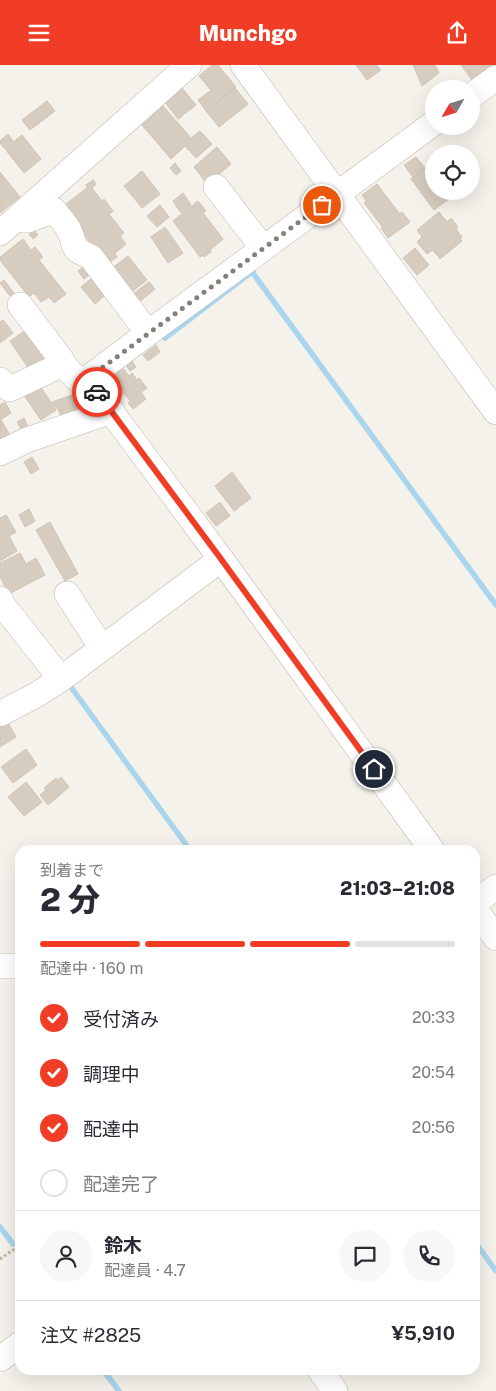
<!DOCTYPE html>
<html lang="ja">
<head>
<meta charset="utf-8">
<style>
	:root { --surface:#fff; --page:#f7f7f7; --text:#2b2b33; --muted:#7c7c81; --line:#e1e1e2; --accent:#f13d25 }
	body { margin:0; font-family:"Public Sans","Noto Sans JP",sans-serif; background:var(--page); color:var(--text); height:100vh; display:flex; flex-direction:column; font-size:19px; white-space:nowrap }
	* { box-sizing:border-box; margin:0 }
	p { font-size:16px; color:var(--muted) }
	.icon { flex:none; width:28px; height:28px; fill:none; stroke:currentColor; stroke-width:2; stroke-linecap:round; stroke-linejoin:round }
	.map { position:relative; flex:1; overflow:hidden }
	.details { position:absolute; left:15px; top:780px; width:465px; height:530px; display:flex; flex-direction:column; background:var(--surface); border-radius:15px; box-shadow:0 5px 20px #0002 }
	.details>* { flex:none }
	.needle { width:32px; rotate:231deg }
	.buttons { position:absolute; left:425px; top:15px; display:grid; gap:10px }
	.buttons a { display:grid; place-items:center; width:55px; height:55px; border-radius:50%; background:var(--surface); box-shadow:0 5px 20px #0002; font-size:25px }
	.pin { position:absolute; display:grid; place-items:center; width:42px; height:42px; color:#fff; margin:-21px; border:2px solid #fff; border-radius:50%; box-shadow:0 1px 5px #0007 }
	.courier { position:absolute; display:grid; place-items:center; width:50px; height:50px; margin:-25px; border:4px solid #f13d25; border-radius:50%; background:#fff; color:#222; box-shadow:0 1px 6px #0007 }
	.head em { font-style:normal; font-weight:800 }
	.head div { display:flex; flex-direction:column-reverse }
	.head { display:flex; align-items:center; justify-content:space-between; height:85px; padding:0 25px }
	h1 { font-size:32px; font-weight:800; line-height:38px }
	.bar { display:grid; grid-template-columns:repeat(4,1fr); gap:8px 5px; align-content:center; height:60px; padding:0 25px }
	.bar i { height:6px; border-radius:4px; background:var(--line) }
	.bar .on { background:var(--accent) }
	.bar p { grid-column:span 4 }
	.line { display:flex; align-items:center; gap:12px; padding:0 25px; border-top:1px solid var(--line) }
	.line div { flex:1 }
	.round { display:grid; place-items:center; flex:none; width:52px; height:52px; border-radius:26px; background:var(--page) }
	ol { padding:0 25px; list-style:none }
	li { display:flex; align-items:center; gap:15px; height:55px }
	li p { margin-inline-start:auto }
	li .icon { padding:5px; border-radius:50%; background:var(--accent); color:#fff; stroke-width:4 }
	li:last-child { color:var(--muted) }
	li i { width:28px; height:28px; border:2px solid var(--line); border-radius:50% }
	header { display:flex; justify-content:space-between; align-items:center; height:65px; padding:0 25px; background:var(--accent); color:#fff; font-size:22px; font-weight:800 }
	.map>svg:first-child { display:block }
</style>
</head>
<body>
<header><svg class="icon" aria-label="menu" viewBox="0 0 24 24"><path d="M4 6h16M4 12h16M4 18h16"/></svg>Munchgo<svg class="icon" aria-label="share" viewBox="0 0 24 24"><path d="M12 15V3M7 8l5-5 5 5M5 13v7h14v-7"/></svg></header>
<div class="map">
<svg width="496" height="1326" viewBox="0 0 496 1326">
	<rect width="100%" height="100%" fill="#f5f1eb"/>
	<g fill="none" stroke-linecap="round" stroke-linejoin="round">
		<g stroke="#aad5ee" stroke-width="5.5">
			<path d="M252 207 496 540"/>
			<path d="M165 273 253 206"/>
			<path d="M68 618 190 785"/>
			<path d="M0 1162 13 1179"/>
			<path d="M475 1177 496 1206"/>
			<path d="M103 1305 119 1326"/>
		</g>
	</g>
	<g fill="#d6cdc0" stroke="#d0c4b4">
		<path d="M212 0H218L236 22 219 35 199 11Z"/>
		<path d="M356 0H376L381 5 367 15Z"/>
		<path d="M413 0H435L439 8 422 21Z"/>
		<path d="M461 0H492V1L472 15Z"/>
		<path d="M181 22 196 40 178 54 164 36Z"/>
		<path d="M235 23 248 39 219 62 206 46Z"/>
		<path d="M210 26 218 36 206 46 198 35Z"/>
		<path d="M47 36 55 46 30 65 22 55Z"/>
		<path d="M163 41 191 73 200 66 212 79 196 93 185 81 171 94 142 60Z"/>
		<path d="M8 69 13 76 4 83 0 78V76Z"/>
		<path d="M22 70 41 94 24 108 5 84Z"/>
		<path d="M217 82 231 99 207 119 194 102Z"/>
		<path d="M416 92 425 103 413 112 404 100Z"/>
		<path d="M175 98 181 106 176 110 170 103Z"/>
		<path d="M430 100 434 105V126H449L453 131 434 145 411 114Z"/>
		<path d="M142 106 160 129 142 143 124 121Z"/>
		<path d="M0 107 20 132 0 148Z"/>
		<path d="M93 115 96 119 92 123 102 136 104 134 113 146 109 149 124 168 120 171 126 179 115 188 117 192 107 199 62 142 87 123 86 120Z"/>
		<path d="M377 119 399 148 382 161 364 138 366 136 362 130Z"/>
		<path d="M183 128 191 140 181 148 173 136Z"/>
		<path d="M198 136 206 146 203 148 223 174 210 185 211 187 204 192 203 190 200 192 173 156Z"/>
		<path d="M160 140 169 152 157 162 147 151Z"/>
		<path d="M402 147 410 157 388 173 381 163Z"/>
		<path d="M439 147 447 157 451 153 458 162 456 164 462 172 460 174 462 176 440 194 433 185 427 189 417 177 422 172 417 165Z"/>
		<path d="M165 162 183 188 168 198 151 172Z"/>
		<path d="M34 165 38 170 33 174 29 169Z"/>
		<path d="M23 174 31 185 35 182 43 192 39 195 66 229 54 238 49 232 41 237 34 228 29 232 0 195V192Z"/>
		<path d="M415 183 429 200 417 210 403 193Z"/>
		<path d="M128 191 147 215 130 228 111 204Z"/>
		<path d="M83 202 89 210 84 214 78 206Z"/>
		<path d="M96 210 109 227 95 239 81 222Z"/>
		<path d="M4 215 14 228 10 231 0 218Z"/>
		<path d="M149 217 155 224 138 238 132 230Z"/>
		<path d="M3 255 13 268 0 278V257Z"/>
		<path d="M29 263 48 291 29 304 10 276Z"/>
		<path d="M156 280 160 287 148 296 143 290Z"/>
		<path d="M132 296 136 302 130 306 126 300Z"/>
		<path d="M122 302 129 311 132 308 137 315 139 313 147 323 141 327 146 334 133 344 128 338 130 336 124 328 119 332 106 314Z"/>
		<path d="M38 318 56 345 41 355 23 329Z"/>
		<path d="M87 325 90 335 59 346 52 337Z"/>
		<path d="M5 337 11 348 0 355V340Z"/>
		<path d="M88 337 91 346 63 356 59 347Z"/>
		<path d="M24 353 29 364 23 367 17 357Z"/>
		<path d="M1 355 10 370 0 376V356Z"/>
		<path d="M32 392 39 404 31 409 24 397Z"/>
		<path d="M232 407 251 433 234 446 215 421Z"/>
		<path d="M220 437 230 451 216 461 206 448Z"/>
		<path d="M29 444 35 456 25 462 19 450Z"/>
		<path d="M6 450 16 467 9 471 17 486 0 496V453Z"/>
		<path d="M50 457 78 509 65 516 36 465Z"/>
		<path d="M20 488 26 499 36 493 45 510 9 529 0 512V498Z"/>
		<path d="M8 658 16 672 0 682V663Z"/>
		<path d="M26 684 37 700 13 718 1 702Z"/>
		<path d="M61 712 69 722 48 740 40 730 46 725 44 723 56 713 58 715Z"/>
		<path d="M26 717 42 737 24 751 8 732Z"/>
	</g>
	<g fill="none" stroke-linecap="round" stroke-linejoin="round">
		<defs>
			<g id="minor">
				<path d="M243 0 496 347"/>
				<path d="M471 31 496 13"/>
				<path d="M216 122 263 183"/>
				<path d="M19 152 22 155H28L54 145C59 152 65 158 69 165 78 184 68 182 91 192L148 268"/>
				<path d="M0 168 189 0"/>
				<path d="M20 240 61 294 63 299"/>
				<path d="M0 315 5 321 10 324 63 299 76 313 87 314"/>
				<path d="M0 388 27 375 112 346"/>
				<path d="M67 529 102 583"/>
				<path d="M0 534 2 539 61 614"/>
				<path d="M0 649 36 630 61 614 221 494"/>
				<path d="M432 785 221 494 87 314 148 268 434 58"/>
				<path d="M475 838 496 822"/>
				<path d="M475 844 496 873"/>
				<path d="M0 901H20"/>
				<path d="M0 1294 20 1279"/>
				<path d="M320 1305 335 1326"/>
			</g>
		</defs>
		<use href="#minor" stroke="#c0b9ad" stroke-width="26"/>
		<path stroke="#c1b49f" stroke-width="3" stroke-dasharray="2.5 2.5" stroke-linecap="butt" d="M0 1194 20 1180"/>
		<use href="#minor" stroke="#fff" stroke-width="25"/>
	</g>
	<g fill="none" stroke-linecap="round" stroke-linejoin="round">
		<path stroke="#857f77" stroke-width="5" stroke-dasharray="0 9" d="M97 327 87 314 322 140"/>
		<path stroke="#f13d25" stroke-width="6" d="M97 327 221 494 374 704"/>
	</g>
</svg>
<div class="buttons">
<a><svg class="needle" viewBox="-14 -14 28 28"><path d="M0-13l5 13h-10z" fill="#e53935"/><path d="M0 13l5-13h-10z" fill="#7c7c81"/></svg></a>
<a><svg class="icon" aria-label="locate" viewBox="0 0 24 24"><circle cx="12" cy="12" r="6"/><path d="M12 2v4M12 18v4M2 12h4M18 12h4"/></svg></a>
</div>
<div class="pin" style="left:322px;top:140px;background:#ea580c"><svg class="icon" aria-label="bag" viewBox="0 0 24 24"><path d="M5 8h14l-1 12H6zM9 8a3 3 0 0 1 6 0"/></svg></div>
<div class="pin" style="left:374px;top:704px;background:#1f2937"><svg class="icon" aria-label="home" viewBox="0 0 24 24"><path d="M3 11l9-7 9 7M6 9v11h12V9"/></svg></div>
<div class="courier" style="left:97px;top:327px"><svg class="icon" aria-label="car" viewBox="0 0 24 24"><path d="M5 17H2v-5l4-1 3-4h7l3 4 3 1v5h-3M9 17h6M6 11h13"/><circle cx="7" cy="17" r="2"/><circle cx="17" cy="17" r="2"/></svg></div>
<section class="details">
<div class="head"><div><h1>2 分</h1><p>到着まで</p></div><em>21:03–21:08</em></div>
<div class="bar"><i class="on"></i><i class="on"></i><i class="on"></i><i></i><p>配達中 · 160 m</p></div>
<ol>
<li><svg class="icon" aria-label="check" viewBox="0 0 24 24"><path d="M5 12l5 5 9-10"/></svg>受付済み<p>20:33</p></li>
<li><svg class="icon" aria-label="check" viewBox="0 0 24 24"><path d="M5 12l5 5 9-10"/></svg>調理中<p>20:54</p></li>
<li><svg class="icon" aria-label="check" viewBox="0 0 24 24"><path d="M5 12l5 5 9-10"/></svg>配達中<p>20:56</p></li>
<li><i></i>配達完了</li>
</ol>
<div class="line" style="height:90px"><a class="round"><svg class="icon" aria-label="person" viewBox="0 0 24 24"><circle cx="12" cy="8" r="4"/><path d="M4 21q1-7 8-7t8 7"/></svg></a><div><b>鈴木</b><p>配達員 · 4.7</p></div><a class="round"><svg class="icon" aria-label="chat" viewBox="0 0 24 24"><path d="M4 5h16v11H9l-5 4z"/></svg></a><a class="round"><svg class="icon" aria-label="phone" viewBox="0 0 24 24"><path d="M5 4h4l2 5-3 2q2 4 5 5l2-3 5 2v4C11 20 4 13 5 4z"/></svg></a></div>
<div class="line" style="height:65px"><div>注文 #2825</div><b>¥5,910</b></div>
</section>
</div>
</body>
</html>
